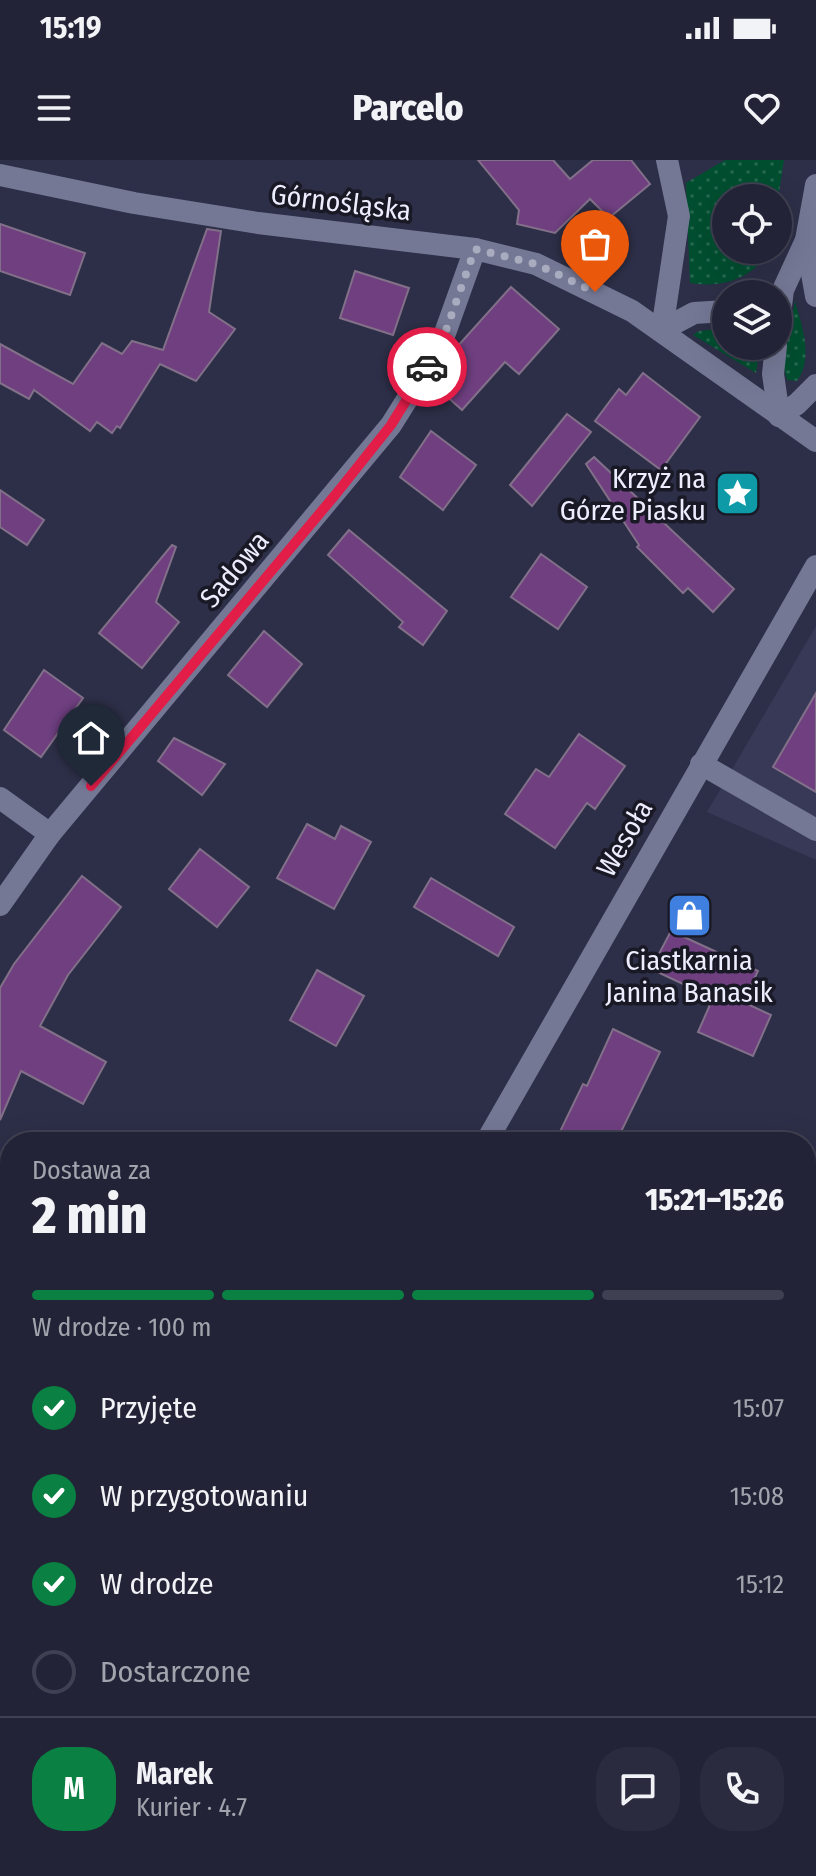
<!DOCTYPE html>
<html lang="pl">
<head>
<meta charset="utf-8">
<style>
	:root { --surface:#222336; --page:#2a2b3e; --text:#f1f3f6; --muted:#a2a4ad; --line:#3f4051; --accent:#0b8043 }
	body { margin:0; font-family:"Fira Sans Condensed",sans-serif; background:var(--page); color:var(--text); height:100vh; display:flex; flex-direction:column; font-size:30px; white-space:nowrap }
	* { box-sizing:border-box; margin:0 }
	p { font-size:26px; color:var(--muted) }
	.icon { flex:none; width:44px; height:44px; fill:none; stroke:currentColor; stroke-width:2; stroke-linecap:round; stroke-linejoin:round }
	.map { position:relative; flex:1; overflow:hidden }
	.side { position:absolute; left:0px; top:972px; width:816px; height:744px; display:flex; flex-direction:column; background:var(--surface); border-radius:32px 32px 0 0; box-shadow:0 8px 32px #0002,0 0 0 2px var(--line) }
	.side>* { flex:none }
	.tools { position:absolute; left:712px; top:24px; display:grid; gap:16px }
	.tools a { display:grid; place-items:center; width:80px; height:80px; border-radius:50%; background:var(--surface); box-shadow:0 8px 32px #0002,0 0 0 2px var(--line); font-size:40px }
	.pin { position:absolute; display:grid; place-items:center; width:68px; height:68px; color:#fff; margin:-82px -34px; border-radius:50% 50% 50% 0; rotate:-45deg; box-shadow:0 0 8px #0007 }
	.pin .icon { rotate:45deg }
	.courier { position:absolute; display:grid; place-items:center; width:80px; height:80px; margin:-40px; border:6px solid #e11d48; border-radius:50%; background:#fff; color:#222; box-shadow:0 2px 10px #0007 }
	.overview em { font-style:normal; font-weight:800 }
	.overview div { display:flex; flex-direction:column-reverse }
	.overview { display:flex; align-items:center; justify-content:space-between; height:136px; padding:0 32px }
	h1 { font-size:52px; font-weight:800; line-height:60px }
	.bar { display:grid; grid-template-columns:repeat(4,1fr); gap:12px 8px; align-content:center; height:96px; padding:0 32px }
	.bar i { height:10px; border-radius:6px; background:var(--line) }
	.bar .active { background:var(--accent) }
	.bar p { grid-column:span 4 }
	.line { display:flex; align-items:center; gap:20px; padding:0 32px; border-top:2px solid var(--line) }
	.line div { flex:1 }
	.round { display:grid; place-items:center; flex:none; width:84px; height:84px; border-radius:32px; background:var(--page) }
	ol { padding:0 32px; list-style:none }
	li { display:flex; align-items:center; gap:24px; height:88px }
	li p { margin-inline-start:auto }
	li .icon { padding:8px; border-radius:50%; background:var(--accent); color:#fff; stroke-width:4 }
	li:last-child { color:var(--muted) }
	li i { width:44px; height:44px; border:4px solid var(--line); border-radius:50% }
	.status { display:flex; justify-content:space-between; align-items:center; height:56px; padding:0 40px; background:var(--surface); direction:ltr }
	.status svg { height:22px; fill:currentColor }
	header { display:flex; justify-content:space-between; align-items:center; height:104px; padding:0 32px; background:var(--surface); font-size:36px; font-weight:800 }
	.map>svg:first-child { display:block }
</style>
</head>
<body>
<div class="status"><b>15:19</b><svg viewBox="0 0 49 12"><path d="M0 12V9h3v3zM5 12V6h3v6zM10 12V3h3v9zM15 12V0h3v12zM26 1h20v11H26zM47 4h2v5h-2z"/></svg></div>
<header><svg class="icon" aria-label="menu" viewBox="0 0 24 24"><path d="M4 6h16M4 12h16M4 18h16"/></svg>Parcelo<svg class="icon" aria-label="heart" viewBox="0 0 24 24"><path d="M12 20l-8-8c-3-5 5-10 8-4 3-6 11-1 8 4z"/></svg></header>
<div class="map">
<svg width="816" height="1716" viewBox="0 0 816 1716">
	<defs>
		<pattern id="grass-dots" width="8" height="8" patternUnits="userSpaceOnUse" patternTransform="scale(2)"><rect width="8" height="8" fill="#004e30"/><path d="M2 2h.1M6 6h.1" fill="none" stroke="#25684f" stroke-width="1.8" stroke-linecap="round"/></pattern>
	</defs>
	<rect width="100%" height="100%" fill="#2d2f48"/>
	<path fill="#373957" d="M816 466V700L707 652Z"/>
	<g fill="url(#grass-dots)">
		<path d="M725 0H784L778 38H726V90H768C754 120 720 128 690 123L686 23Z"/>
		<path d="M795 141C802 167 814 197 797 221L787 220 783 205Z"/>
		<path d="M726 168V186H760L756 213 693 175 699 171Z"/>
	</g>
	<g fill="#6f3f80" stroke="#827089" stroke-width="2">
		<path d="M478 0H553L570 19 593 0H631L650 24 609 58 590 39 555 73 517 64 519 50Z"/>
		<path d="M0 64 85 93 70 135 0 111Z"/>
		<path d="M207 69 221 71 209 152 235 169 196 221 160 204 120 268 117 266 112 273 97 262 90 271 34 230 29 239 0 223V184L73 224 102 183 122 194 132 181 163 190Z"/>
		<path d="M355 111 409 128 393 175 340 158Z"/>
		<path d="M511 127 559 169 519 214 505 202 462 250 442 232 456 188Z"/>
		<path d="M643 213 700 257 661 310 595 261 619 229 626 235Z"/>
		<path d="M567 254 591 272 532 346 510 325Z"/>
		<path d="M431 271 476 305 443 350 400 317Z"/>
		<path d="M594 297 734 429 713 452 688 428 683 433 637 387 639 385 586 304Z"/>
		<path d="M0 330 44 360 27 385 0 367Z"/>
		<path d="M349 370 447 451 423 485 399 467 403 462 328 395Z"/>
		<path d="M172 385 176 387 156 442 179 462 142 508 99 473Z"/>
		<path d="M541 394 587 427 558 469 511 437Z"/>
		<path d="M264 471 302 504 267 547 228 515Z"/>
		<path d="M44 510 83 538 41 597 4 570Z"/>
		<path d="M816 533V632L773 607Z"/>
		<path d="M579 574 625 606 595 649 587 643 555 688 505 654 536 609 549 617Z"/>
		<path d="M174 578 225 604 202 635 158 601Z"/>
		<path d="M307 664 335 679 341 666 371 682 334 749 277 718Z"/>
		<path d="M200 689 249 727 217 767 169 729Z"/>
		<path d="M82 716 121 747 68 815 40 866 106 902 83 944 21 911 0 960V828L14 804Z"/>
		<path d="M431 718 514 767 498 796 414 747Z"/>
		<path d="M671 771 758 811 743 842 771 855 753 896 698 872 713 838 651 809Z"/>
		<path d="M317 810 364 836 336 886 290 860Z"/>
		<path d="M613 869 660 892 616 982H555L583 924 587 926Z"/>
	</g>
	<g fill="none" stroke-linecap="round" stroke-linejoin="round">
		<g stroke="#757895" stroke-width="22">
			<path d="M662 170 679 56 667 0"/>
			<path d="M701 604 816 670"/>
			<path d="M0 638 50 674"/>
			<path d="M0 745 50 674 391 265 440 187 475 89"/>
			<path d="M367 1716V1706"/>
		</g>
		<g stroke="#757895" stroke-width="22">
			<path d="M0 15 134 43 258 63 475 89 536 104 632 151 816 281"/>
			<path d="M806 80 816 136"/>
			<path d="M662 170 694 153 726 151"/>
			<path d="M778 170 783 130 806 80 816 25"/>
			<path d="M776 186 773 214 779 256"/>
			<path d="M779 256 797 244 816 225"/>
			<path d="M486 982 816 406"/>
			<path d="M806 1211 816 1209"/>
			<path d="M5 1716 12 1706"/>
		</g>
	</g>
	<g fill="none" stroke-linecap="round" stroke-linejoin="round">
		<path stroke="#a9abbf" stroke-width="8" stroke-dasharray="0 14.4" d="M427 207 440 187 475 89 536 104 595 132"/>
		<path stroke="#e11d48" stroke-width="10" d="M91 626 336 334 391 265 427 207"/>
	</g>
	<defs>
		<symbol id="sight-square" viewBox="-11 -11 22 22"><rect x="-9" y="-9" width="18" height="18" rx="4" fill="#0f9aa8" stroke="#181924"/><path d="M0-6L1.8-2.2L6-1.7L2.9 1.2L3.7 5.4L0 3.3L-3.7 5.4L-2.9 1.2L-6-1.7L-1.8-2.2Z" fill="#fff"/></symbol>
		<symbol id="shop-square" viewBox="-11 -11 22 22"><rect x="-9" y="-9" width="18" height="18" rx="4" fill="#3f7fe0" stroke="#181924"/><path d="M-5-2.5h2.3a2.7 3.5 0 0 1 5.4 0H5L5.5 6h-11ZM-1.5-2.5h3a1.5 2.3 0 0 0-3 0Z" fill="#fff"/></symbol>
	</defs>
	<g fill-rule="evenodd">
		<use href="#sight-square" x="712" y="308" width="51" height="51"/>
		<use href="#shop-square" x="664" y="730" width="51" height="51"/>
	</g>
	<g text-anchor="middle" stroke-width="7" stroke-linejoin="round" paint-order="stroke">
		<g font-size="28" fill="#eceeff" stroke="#181924">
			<text transform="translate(341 42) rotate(7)" y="10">Górnośląska</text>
			<text transform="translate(234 409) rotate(-50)" y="10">Sadowa</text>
			<text transform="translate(624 678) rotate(-60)" y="10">Wesoła</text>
		</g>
		<g font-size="28" fill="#eceeff" stroke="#181924" text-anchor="end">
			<text x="706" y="328">Krzyż na<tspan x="706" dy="32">Górze Piasku</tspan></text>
			<text x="689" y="810" text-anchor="middle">Ciastkarnia<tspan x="689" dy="32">Janina Banasik</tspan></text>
		</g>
	</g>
</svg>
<div class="tools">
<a><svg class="icon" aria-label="locate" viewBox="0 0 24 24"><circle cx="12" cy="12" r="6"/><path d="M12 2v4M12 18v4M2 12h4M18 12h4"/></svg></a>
<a><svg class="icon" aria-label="layers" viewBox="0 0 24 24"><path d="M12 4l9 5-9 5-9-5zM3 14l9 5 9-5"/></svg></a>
</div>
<div class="pin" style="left:595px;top:132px;background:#ea580c"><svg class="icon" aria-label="bag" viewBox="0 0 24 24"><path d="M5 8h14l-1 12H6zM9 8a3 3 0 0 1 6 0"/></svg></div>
<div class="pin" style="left:91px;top:626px;background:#1f2937"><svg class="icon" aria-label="home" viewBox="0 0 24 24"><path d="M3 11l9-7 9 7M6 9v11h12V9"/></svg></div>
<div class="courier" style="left:427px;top:207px"><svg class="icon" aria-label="car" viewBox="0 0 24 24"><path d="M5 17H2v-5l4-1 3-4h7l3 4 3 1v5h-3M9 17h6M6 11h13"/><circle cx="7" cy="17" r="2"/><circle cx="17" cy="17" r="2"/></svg></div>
<section class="side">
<div class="overview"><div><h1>2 min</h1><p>Dostawa za</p></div><em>15:21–15:26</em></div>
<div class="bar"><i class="active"></i><i class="active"></i><i class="active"></i><i></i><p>W drodze · 100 m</p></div>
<ol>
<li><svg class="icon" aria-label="check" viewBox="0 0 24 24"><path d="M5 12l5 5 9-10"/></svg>Przyjęte<p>15:07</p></li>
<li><svg class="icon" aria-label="check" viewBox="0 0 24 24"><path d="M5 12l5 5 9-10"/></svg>W przygotowaniu<p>15:08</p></li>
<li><svg class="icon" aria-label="check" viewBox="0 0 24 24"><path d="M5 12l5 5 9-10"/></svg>W drodze<p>15:12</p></li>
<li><i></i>Dostarczone</li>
</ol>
<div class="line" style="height:144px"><b class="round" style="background:var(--accent);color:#fff">M</b><div><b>Marek</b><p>Kurier · 4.7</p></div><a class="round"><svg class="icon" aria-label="chat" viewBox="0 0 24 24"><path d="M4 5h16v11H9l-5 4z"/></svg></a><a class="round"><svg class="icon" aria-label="phone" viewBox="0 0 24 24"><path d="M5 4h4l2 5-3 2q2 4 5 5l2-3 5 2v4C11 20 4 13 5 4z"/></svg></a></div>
</section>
</div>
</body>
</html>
